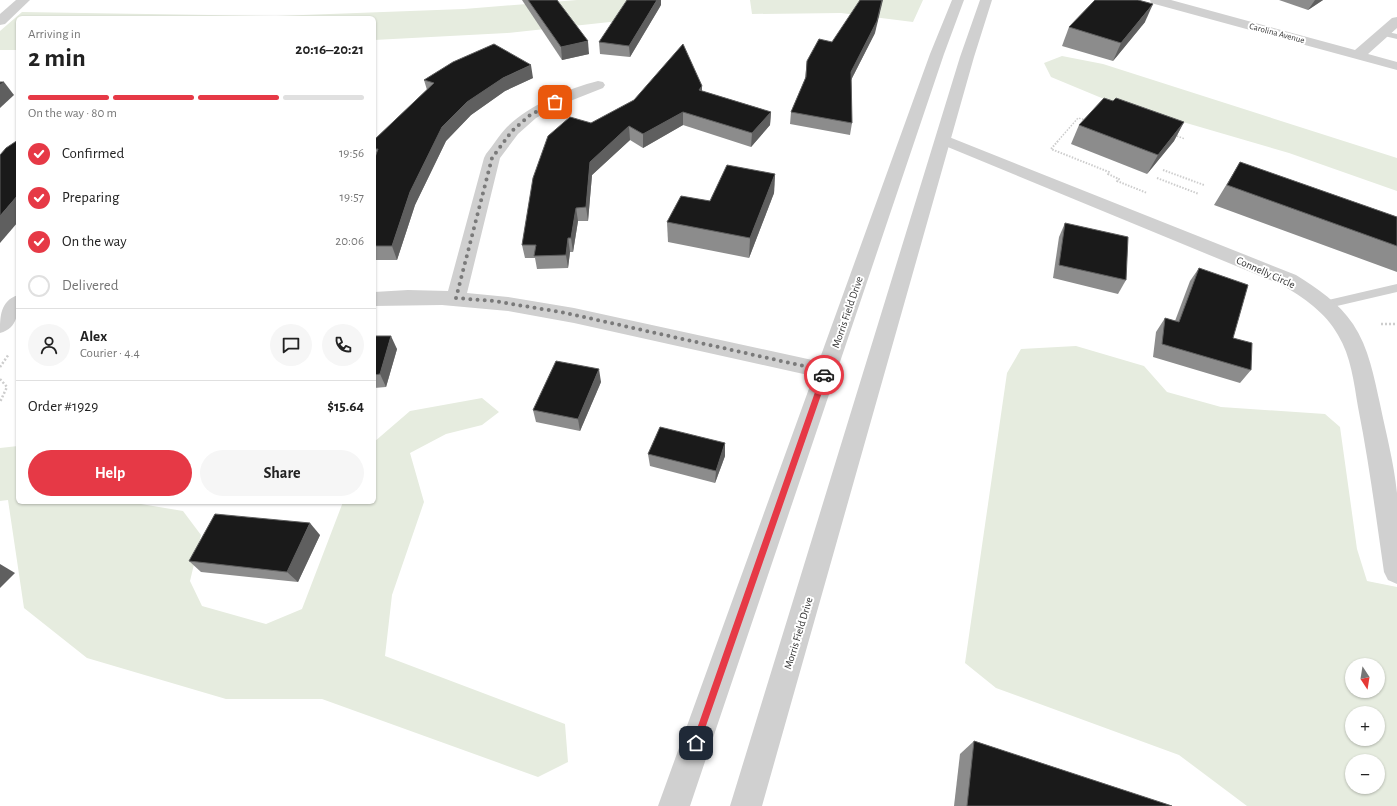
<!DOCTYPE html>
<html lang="en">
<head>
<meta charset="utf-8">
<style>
	:root { --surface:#fff; --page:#f6f6f6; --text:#222; --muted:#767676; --line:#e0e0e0; --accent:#e63946 }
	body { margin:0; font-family:"Alegreya Sans",sans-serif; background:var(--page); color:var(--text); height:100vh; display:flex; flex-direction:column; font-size:15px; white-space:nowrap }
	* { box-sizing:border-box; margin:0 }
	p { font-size:13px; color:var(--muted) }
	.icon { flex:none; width:22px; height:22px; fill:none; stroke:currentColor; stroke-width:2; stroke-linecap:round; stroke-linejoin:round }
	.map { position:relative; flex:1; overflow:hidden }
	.sheet { position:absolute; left:16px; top:16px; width:360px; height:488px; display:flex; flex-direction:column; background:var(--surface); border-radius:6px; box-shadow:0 1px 3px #0004 }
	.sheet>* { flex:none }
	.needle { width:26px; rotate:168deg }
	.tools { position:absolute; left:1345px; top:658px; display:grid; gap:8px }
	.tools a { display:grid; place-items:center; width:40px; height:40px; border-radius:50%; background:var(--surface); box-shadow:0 1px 3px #0004; font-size:20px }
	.pin { position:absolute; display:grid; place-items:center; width:34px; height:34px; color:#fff; margin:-17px; border-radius:8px; box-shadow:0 2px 6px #0006 }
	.courier { position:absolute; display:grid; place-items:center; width:40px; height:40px; margin:-20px; border:3px solid #e63946; border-radius:50%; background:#fff; color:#222; box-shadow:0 1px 5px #0007 }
	.headline em { font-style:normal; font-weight:700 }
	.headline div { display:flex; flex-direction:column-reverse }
	.headline { display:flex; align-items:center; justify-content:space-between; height:68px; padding:0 12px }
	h1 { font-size:26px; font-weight:700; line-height:30px }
	.bar { display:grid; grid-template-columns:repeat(4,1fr); gap:6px 4px; align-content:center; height:48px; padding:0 12px }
	.bar i { height:5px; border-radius:3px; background:var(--line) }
	.bar .current { background:var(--accent) }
	.bar p { grid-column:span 4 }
	.line { display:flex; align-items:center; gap:10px; padding:0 12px; border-top:1px solid var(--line) }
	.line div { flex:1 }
	.round { display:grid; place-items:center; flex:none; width:42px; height:42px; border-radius:21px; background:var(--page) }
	ol { padding:0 12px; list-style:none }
	li { display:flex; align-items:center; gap:12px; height:44px }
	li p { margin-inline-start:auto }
	li .icon { padding:4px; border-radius:50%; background:var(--accent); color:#fff; stroke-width:4 }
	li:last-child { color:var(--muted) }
	li i { width:22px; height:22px; border:2px solid var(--line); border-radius:50% }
	.button { display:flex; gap:8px; margin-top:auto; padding:8px 12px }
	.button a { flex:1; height:46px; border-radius:24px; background:var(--accent); color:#fff; font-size:16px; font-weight:700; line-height:46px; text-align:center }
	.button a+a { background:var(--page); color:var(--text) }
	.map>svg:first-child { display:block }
</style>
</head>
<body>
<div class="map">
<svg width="1397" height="806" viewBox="0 0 1397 806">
	<rect width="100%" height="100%" fill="#fff"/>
	<g fill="#e6ecdf" fill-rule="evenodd">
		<path d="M577 0H628L647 18 507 33 374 40V18H18V50H0V31L22 12 276 16 464 9Z"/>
		<path d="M750 0H923L913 22 841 13 752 14Z"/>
		<path d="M1062 56 1103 64 1397 158V191L1289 153 1104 99 1051 77 1044 63Z"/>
		<path d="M1076 346 1144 366 1167 392 1221 407 1325 414 1340 427 1357 549 1367 581 1397 587V806H1247L1179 755 996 688 965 663 1007 373 1021 349ZM1352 665H1378V691H1352ZM1352 713H1378V739H1352ZM1352 761H1378V787H1352Z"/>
		<path d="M482 398 499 412 482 425 446 434 410 453 424 502 392 595 385 656 565 724 568 762 538 777 322 699H226L87 658 24 608 8 500 0 501V448L18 446V502H129L183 511 201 535 190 581 202 606 266 624 302 609 343 502H374V442L410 411Z"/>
	</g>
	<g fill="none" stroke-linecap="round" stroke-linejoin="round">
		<g stroke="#cdcdcd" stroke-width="1.5" stroke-dasharray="1.5 1.5" stroke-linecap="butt">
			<path d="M1174 135 1185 139"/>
			<path d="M1057 142 1078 118 1086 120"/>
		</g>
		<g stroke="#cdcdcd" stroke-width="2" stroke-dasharray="1.5 1.5" stroke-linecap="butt">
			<path d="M1058 141 1051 149 1109 172 1108 174 1119 179 1117 181 1147 193"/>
			<path d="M1163 170 1204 185"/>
			<path d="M1157 178 1199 194"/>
		</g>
		<g stroke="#cdcdcd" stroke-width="2.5" stroke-dasharray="2 2" stroke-linecap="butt">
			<path d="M1381 324H1397"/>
			<path d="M0 367 9 354"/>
			<path d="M0 379 7 387 0 402"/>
		</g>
		<g fill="#d0d0d0" fill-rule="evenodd">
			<path d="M1380 31H1383L1397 34V39L1380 35Z"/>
			<path d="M1397 284V292L1324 309 1320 308 1318 305 1320 302 1324 301Z"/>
		</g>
		<g fill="#d0d0d0" fill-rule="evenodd">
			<path d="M16 0H30L5 24 0 25V14Z"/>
			<path d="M1150 0H1171L1355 50 1392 18 1397 17V28L1368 54 1397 62V70L1151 3Z"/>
			<path d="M598 81 603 82 605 85 603 88 560 105 536 118 518 134 500 158 467 293 508 297 574 308 826 363 834 365 837 371 834 377 826 379 574 323 508 311 442 305 374 306V292L408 290 448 291 484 158 486 154C493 146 499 135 507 127 528 106 569 88 598 81Z"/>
			<path d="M944 135 1296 275C1317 288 1339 303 1353 324 1369 348 1374 377 1380 404 1386 433 1394 463 1397 493 1397 522 1397 555 1397 584L1388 580 1384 572C1376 517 1369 462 1358 407 1354 383 1351 356 1338 335 1326 313 1303 297 1282 285L938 143 936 140 938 137Z"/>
			<path d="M18 295C18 311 19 328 0 333 0 317 0 301 18 295Z"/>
		</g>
		<g fill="#d0d0d0" fill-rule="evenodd">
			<path d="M952 0H964L944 54 690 806H658L930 54Z"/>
			<path d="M980 0H992L974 57 762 806H730L960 57Z"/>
		</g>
	</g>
	<g fill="#8c8c8c">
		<path d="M522 0H557L589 54 562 60Z"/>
		<path d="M1279 0H1323L1308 10Z"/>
		<path d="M661 5 630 57 600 54 599 42Z"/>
		<path d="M1145 22 1113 61 1062 46 1069 27Z"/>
		<path d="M875 33 851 80 852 123 850 135 790 124 791 112 805 79 807 61Z"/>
		<path d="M533 78 505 91 471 115 446 141 415 205 397 260H374V140L427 90 424 80Z"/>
		<path d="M702 86V91L771 112 770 125 751 147 683 125 643 148 630 140 592 175 588 221H578L573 252H570L568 268 537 269 535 258H525L522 245 591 123Z"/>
		<path d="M1113 101 1184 122 1174 141 1147 174 1071 144 1079 125Z"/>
		<path d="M1240 162 1397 217V272L1214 205 1228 182Z"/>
		<path d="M775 174 774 193 749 258 668 242 667 222 710 201Z"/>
		<path d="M1065 223 1126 280 1118 294 1053 278 1059 237Z"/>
		<path d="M1199 268 1233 338 1251 370 1240 383 1153 357 1156 332 1165 318 1175 321 1190 281Z"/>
		<path d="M374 336 397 349 386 387 374 388Z"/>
		<path d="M601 382 580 431 536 422 533 410Z"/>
		<path d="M725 443V456L715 483 650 466 648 454Z"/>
		<path d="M320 535 298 582 201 572 189 561Z"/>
		<path d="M974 741 1172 806H954L960 754Z"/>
	</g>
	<g fill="#5f5f5f">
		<path d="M657 0H661V5L630 57 629 46Z"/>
		<path d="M882 0H883L875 33 849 84 851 72Z"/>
		<path d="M1315 0H1323L1308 10Z"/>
		<path d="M1153 4 1145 22 1113 61 1121 43Z"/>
		<path d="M588 41 589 54 562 60 561 47Z"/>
		<path d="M531 65 533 78 505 91 471 115 446 141 415 205 397 260 392 246 410 192 442 127 467 102 503 78Z"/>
		<path d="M4 82 14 95 0 108V85Z"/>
		<path d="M702 86V99L699 90Z"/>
		<path d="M683 112V125L643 148V134Z"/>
		<path d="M771 112 770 125 751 147 752 133Z"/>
		<path d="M1184 122 1174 141 1147 174 1158 155Z"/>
		<path d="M629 126 630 140 592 175 588 221 586 207 590 162Z"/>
		<path d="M775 174 774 193 749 258 750 238Z"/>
		<path d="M18 195V222L0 243V216Z"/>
		<path d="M576 208 578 221 573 252 571 238Z"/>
		<path d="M568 238 570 252 568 268 566 255Z"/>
		<path d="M391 336 397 349 386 387 380 374Z"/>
		<path d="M599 369 601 382 580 431 578 419Z"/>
		<path d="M725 443V456L715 483 716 471Z"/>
		<path d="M310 523 320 535 298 582 287 572Z"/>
		<path d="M0 564 15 573 0 588Z"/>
	</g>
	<g fill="#1a1a1a" stroke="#5f5f5f">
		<path d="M528 0H557L588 41 561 47Z"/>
		<path d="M627 0H657L629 46 599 42Z"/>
		<path d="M860 0H882L877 21 851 72 852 123 791 112 806 77 807 61 819 39 832 42Z"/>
		<path d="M1095 0H1138L1153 4 1121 43 1069 27Z"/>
		<path d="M494 44 531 65 503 78 467 102 442 127 410 192 392 246H374V160L378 149H374V140L434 83 424 80 453 62Z"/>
		<path d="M683 44 702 86 699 90 771 112 752 133 683 112 643 134 629 126 590 162 586 207 576 208 571 238H568L566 255 534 256 536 245H522L533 178 548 136 570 117 591 123 634 100Z"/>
		<path d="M0 82H4L0 85Z"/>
		<path d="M1104 98 1113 101 1116 98 1184 122 1158 155 1079 125Z"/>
		<path d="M18 140V195L0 216V155L6 148Z"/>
		<path d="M1240 162 1397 217V246L1227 185Z"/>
		<path d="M727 165 775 174 750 238 667 222 681 196 710 201Z"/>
		<path d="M1065 223 1128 237 1126 280 1059 265Z"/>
		<path d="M1199 268 1248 285 1233 338 1252 343 1251 370 1162 344 1165 318 1179 322Z"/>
		<path d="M374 336H391L380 374 374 375Z"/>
		<path d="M556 361 599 369 578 419 533 410Z"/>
		<path d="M660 427 725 443 716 471 648 454Z"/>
		<path d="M215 514 310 523 287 572 189 561Z"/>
		<path d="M974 741 1172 806H967Z"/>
	</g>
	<path fill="#e63946" d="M824 373 828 375 700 743 699 746 696 747 693 746 692 743 821 375Z"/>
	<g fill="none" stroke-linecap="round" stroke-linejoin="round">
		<path stroke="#7a7a7a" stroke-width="4" stroke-dasharray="0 7.2" d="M555 102 530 115 512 131 492 158 456 298 494 301 566 313 826 371 824 375"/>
	</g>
	<g text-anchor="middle" stroke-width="4" stroke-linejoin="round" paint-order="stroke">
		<g font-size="9" fill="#333" stroke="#fff">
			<text transform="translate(1277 33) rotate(15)" y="3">Carolina Avenue</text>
		</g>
		<g font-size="11" fill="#333" stroke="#fff">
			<text transform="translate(1266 272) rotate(24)" y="4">Connelly Circle</text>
			<text transform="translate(847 312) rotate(-71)" y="4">Morris Field Drive</text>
			<text transform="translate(798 633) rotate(-73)" y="4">Morris Field Drive</text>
		</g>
	</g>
</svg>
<div class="tools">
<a><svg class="needle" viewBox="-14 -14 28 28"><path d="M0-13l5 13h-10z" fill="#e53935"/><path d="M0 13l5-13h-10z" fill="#767676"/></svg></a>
<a>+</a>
<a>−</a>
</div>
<div class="pin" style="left:555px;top:102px;background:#ea580c"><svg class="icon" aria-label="bag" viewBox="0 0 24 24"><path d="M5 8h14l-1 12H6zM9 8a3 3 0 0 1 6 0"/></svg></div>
<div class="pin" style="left:696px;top:743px;background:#1f2937"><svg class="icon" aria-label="home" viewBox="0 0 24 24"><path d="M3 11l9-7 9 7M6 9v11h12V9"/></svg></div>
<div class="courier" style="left:824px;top:375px"><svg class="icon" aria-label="car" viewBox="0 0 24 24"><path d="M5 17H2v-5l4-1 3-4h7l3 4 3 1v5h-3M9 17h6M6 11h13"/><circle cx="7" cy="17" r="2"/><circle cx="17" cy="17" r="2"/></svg></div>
<section class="sheet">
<div class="headline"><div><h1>2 min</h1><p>Arriving in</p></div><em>20:16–20:21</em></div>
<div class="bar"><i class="current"></i><i class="current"></i><i class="current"></i><i></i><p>On the way · 80 m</p></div>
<ol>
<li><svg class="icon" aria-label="check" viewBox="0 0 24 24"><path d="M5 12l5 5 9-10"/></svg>Confirmed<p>19:56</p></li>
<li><svg class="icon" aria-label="check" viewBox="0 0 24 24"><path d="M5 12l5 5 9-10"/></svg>Preparing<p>19:57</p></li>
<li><svg class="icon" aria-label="check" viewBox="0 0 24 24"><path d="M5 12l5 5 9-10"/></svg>On the way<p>20:06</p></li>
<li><i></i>Delivered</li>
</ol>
<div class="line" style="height:72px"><a class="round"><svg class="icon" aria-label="person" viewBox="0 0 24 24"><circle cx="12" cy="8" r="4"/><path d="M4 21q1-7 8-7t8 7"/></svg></a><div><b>Alex</b><p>Courier · 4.4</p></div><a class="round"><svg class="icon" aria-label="chat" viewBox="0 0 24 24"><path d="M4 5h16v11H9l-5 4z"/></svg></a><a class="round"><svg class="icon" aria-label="phone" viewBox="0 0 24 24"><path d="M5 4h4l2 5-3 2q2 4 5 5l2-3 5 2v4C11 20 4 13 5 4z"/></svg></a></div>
<div class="line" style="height:52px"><div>Order #1929</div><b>$15.64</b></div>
<div class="button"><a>Help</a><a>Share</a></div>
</section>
</div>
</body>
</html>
